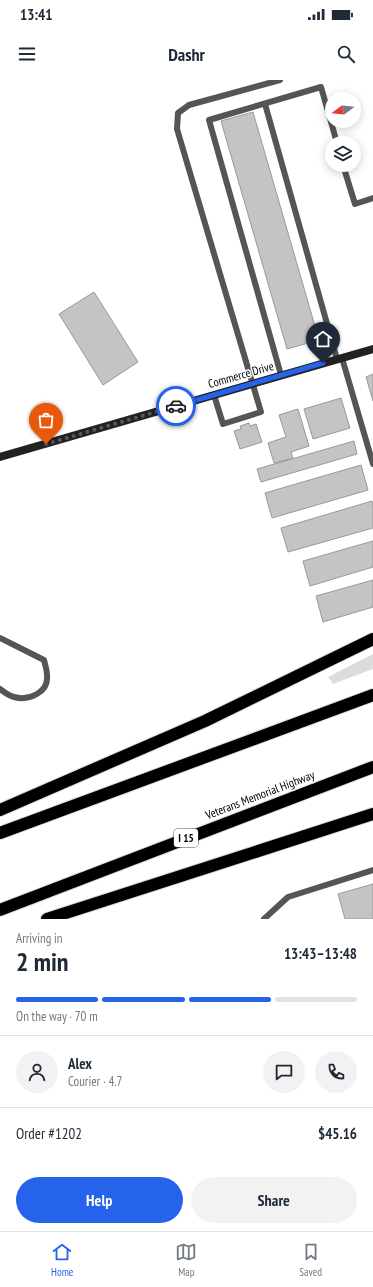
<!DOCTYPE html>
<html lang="en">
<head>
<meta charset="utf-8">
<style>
	:root { --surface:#fff; --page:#f2f2f3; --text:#1f2937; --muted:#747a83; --line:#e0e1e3; --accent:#2563eb }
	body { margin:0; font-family:"PT Sans Narrow",sans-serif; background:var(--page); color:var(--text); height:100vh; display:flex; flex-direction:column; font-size:15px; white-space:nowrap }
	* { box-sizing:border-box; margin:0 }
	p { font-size:13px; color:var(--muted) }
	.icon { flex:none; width:22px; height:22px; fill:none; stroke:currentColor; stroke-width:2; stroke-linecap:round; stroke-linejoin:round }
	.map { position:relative; height:839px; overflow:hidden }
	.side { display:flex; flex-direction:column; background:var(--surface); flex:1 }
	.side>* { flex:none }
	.needle { width:26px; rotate:254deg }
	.buttons { position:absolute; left:325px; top:12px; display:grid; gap:8px }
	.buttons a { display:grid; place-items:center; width:36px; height:36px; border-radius:50%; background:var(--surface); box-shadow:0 2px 10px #0003; font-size:20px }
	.pin { position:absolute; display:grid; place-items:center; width:34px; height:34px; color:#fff; margin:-41px -17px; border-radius:50% 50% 50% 0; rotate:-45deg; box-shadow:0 0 4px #0007 }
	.pin .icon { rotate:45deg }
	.courier { position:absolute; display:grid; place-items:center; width:40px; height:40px; margin:-20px; border:3px solid #2563eb; border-radius:50%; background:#fff; color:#222; box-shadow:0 1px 5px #0007 }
	.headline em { font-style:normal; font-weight:800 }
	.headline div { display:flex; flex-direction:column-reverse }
	.headline { display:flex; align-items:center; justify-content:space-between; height:68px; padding:0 16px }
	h1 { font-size:26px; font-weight:800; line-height:30px }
	.bar { display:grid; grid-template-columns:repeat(4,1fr); gap:6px 4px; align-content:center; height:48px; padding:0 16px }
	.bar i { height:5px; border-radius:3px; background:var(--line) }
	.bar .selected { background:var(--accent) }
	.bar p { grid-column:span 4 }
	.line { display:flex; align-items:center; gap:10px; padding:0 16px; border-top:1px solid var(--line) }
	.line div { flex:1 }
	.round { display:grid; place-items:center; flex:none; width:42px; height:42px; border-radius:21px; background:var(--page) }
	.cta { display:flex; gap:8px; margin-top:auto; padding:8px 16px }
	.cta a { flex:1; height:46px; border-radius:24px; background:var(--accent); color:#fff; font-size:16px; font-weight:800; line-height:46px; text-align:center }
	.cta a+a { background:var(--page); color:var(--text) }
	.status { display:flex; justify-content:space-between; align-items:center; height:28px; padding:0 20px; background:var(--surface); direction:ltr }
	.status svg { height:11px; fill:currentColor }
	header { display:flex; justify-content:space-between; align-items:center; height:52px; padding:0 16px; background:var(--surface); font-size:18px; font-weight:800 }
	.tabs { display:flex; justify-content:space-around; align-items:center; height:56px; border-top:1px solid var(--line); background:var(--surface); font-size:11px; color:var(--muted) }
	.tabs a { display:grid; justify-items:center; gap:2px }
	.tabs .selected { color:var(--accent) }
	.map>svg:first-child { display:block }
</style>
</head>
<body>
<div class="status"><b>13:41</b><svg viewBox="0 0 49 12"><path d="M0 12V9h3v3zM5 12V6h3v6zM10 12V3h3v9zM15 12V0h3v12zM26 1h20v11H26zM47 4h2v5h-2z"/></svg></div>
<header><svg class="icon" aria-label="menu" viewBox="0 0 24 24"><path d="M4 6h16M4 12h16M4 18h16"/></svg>Dashr<svg class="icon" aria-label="search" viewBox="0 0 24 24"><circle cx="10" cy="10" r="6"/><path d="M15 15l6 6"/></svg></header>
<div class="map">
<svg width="373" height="839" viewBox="0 0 373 839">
	<rect width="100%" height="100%" fill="#fff"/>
	<path fill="#dcdcdc" d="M373 574V589L333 604 328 597Z"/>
	<g fill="#c4c4c4" stroke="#999">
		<path d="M253 32 319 260 287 269 221 41Z"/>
		<path d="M94 212 138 282 103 305 59 234Z"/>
		<path d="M373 294V321L366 297Z"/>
		<path d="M341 318 350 348 313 359 304 329Z"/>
		<path d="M298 329 309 366 291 372 293 378 274 383 268 363 286 357 279 335Z"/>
		<path d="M249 343 250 346 256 344 262 362 240 369 234 351 241 349 240 346Z"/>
		<path d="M354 361 357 374 261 402 257 389Z"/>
		<path d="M361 385 368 410 272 438 265 413Z"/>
		<path d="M372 421 373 426V448L288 472 281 448Z"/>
		<path d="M373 461V487L310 506 303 481Z"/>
		<path d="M373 500V527L323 542 316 516Z"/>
		<path d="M373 804V839H345L338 814Z"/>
	</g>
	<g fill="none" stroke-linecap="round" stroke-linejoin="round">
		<defs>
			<g id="highway">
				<path d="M0 730 205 641 373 559"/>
				<path d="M0 753 373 615"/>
				<path d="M0 830 373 687"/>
				<path d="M47 839 373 734"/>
			</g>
		</defs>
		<use href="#highway" stroke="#dbdbdb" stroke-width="14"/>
		<g stroke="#555" stroke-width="6">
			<path d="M265 24 337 279"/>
			<path d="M343 85 355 124 373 118"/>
			<path d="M342 278 373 384"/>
			<path d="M281 295 209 40 321 7 337 63"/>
			<path d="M214 315 223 344 261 332 177 49 178 33 189 25 280 0"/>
			<path d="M0 558 44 580C45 584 47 590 47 595 49 613 28 621 14 617 9 616 4 612 0 609"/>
			<path d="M264 839 288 817 373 790"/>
		</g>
		<path stroke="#222" stroke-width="8" d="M0 377 373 269"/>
		<use href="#highway" stroke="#000" stroke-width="12"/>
	</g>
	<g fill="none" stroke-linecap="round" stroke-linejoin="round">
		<path stroke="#595959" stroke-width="4" stroke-dasharray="0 7.2" d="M46 364 176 326"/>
		<path stroke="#2563eb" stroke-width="5" d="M176 326 323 283"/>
	</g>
	<g text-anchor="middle" stroke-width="3" stroke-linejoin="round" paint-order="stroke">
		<rect fill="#fff" stroke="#4c4c4c" stroke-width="1" x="174" y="749" width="24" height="18" rx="3"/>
		<g font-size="11" font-weight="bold" fill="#000">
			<text x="186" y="762">I 15</text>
		</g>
		<g font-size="12" fill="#000" stroke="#fff">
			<text transform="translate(241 295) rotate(-16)" y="4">Commerce Drive</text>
			<text transform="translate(260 715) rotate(-21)" y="4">Veterans Memorial Highway</text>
		</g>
	</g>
</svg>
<div class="buttons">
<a><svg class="needle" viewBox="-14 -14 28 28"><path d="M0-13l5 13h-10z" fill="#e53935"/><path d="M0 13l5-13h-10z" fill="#747a83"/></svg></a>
<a><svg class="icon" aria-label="layers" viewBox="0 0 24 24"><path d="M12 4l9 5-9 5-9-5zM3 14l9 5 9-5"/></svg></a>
</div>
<div class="pin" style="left:46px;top:364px;background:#ea580c"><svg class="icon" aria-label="bag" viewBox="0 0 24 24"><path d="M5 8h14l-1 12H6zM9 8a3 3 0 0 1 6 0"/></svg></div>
<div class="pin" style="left:323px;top:283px;background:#1f2937"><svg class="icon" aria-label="home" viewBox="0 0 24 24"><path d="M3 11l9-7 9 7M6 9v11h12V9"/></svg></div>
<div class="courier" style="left:176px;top:326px"><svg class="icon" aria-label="car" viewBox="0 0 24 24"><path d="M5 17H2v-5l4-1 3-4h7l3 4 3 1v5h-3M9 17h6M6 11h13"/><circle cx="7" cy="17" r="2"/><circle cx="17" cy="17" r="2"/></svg></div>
</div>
<section class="side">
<div class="headline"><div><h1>2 min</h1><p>Arriving in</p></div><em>13:43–13:48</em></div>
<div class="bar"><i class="selected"></i><i class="selected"></i><i class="selected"></i><i></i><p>On the way · 70 m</p></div>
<div class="line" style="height:72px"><a class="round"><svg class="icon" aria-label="person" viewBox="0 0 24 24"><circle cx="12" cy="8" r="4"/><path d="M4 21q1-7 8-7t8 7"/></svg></a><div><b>Alex</b><p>Courier · 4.7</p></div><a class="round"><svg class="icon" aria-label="chat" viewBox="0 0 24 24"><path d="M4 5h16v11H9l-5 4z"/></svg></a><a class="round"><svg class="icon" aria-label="phone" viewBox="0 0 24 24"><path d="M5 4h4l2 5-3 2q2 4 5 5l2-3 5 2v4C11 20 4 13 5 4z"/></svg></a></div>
<div class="line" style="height:52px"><div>Order #1202</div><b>$45.16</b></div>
<div class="cta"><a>Help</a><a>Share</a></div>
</section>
<nav class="tabs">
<a class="selected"><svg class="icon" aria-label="home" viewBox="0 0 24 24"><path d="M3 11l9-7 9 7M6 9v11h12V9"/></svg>Home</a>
<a><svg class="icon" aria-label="map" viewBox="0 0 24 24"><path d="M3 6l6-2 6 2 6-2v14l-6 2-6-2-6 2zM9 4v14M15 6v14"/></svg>Map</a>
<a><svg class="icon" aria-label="saved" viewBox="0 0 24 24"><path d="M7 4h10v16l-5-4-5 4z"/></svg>Saved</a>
</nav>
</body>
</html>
